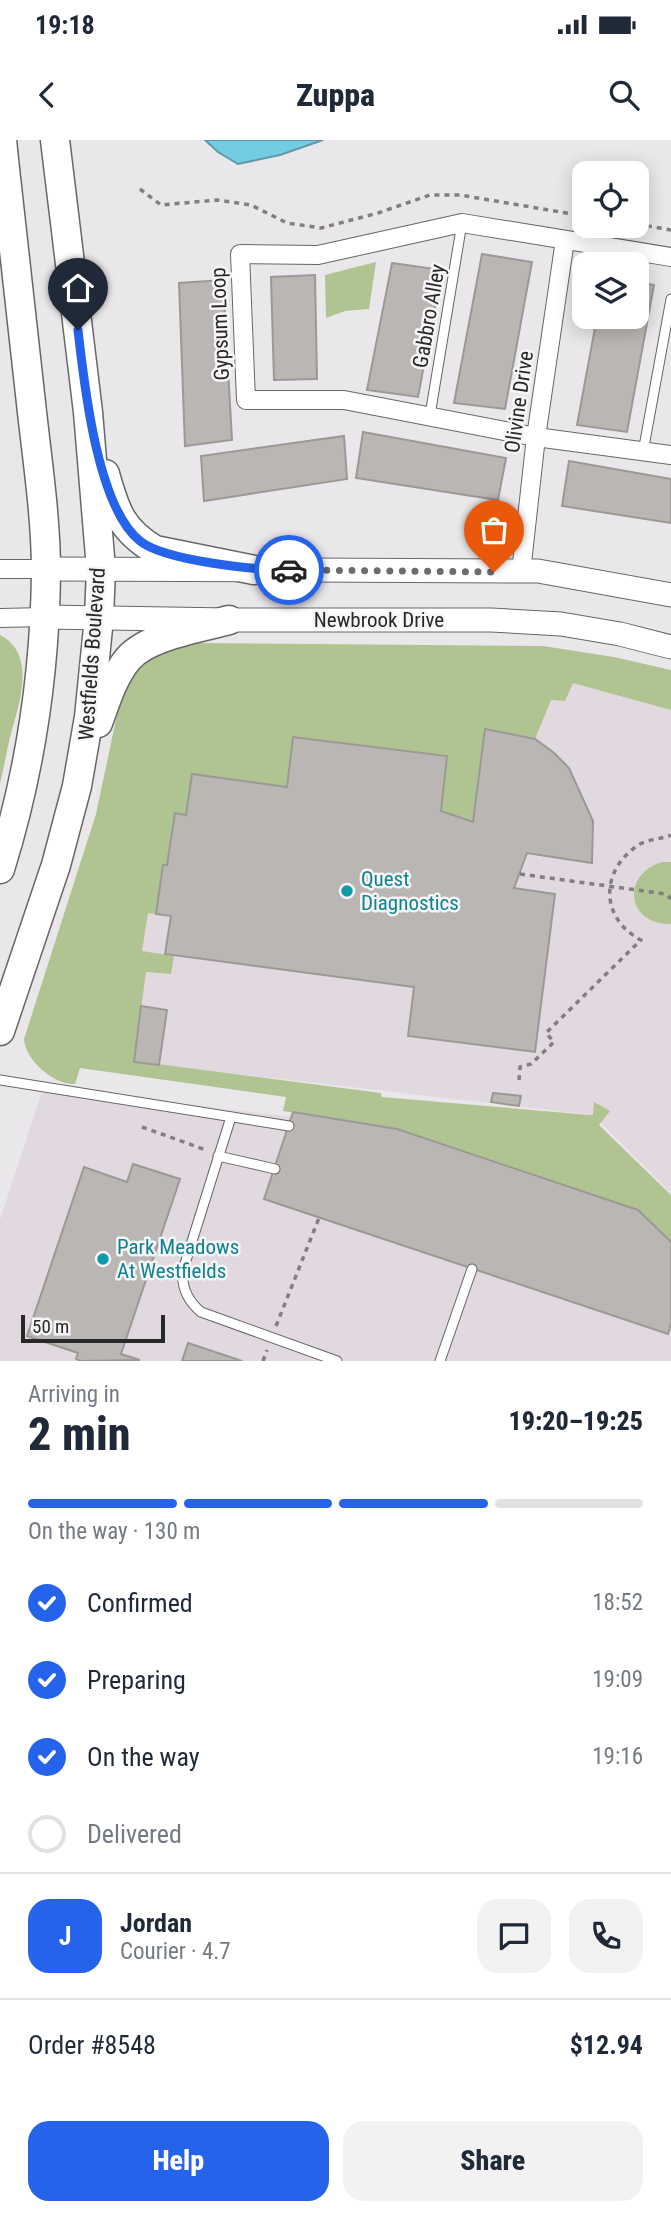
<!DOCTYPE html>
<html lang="en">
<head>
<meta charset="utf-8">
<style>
	:root { --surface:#fff; --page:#f2f2f3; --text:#1f2937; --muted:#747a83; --line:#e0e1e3; --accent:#2563eb }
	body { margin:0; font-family:"Roboto Condensed",sans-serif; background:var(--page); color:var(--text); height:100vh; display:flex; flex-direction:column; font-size:26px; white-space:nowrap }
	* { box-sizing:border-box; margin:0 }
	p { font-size:23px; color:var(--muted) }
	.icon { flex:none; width:38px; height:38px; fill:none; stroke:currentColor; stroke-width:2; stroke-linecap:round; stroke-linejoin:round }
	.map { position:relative; height:1221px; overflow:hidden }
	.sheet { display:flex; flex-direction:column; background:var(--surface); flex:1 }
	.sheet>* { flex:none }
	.fabs { position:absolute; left:572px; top:21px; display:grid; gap:14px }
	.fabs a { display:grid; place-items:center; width:77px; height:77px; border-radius:14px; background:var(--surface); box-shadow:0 4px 18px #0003; font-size:35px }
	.scale { position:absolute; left:21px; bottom:18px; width:144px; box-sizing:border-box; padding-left:7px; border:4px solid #292828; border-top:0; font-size:19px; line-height:24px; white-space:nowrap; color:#292828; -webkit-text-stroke:5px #f7f5f7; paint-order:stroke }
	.pin { position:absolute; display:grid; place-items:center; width:60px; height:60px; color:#fff; margin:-72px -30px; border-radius:50% 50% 50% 0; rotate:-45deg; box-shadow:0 0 7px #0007 }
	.pin .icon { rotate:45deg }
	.courier { position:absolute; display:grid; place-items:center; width:70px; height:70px; margin:-35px; border:5px solid #2563eb; border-radius:50%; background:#fff; color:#222; box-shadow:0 2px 9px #0007 }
	.head em { font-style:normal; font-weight:800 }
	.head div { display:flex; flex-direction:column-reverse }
	.head { display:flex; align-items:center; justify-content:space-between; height:119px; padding:0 28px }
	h1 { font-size:46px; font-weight:800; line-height:52px }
	.bar { display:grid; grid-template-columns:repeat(4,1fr); gap:10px 7px; align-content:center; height:84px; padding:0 28px }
	.bar i { height:9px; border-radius:5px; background:var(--line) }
	.bar .on { background:var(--accent) }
	.bar p { grid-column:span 4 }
	.line { display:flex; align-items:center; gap:18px; padding:0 28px; border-top:2px solid var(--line) }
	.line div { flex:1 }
	.round { display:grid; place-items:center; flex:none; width:74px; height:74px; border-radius:21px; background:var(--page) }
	ol { padding:0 28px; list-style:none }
	li { display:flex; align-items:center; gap:21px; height:77px }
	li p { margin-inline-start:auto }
	li .icon { padding:7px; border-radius:50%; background:var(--accent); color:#fff; stroke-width:4 }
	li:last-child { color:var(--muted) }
	li i { width:38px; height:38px; border:4px solid var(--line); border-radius:50% }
	.primary-button { display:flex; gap:14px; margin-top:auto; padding:14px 28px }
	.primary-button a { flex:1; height:80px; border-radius:21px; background:var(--accent); color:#fff; font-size:28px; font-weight:800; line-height:80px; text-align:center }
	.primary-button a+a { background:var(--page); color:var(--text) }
	.status { display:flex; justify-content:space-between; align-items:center; height:49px; padding:0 35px; background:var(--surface); direction:ltr }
	.status svg { height:19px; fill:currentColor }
	header { display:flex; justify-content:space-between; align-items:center; height:91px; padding:0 28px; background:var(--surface); font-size:32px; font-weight:800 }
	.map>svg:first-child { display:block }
</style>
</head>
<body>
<div class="status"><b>19:18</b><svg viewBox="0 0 49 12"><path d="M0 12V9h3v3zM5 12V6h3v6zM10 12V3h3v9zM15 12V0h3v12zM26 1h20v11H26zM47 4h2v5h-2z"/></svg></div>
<header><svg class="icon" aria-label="back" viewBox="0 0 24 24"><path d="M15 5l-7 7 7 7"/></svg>Zuppa<svg class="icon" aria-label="search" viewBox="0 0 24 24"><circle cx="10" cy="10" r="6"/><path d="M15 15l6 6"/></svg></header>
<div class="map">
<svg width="671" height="1221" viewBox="0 0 671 1221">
	<rect width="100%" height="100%" fill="#eae7ea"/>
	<g fill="#e1d8e0">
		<path d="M573 542 671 570V1053L593 975 134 922 153 574Z"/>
		<path d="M43 948 397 989 638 1070 671 1102V1221H0V1080Z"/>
	</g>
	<g fill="#afc490">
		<path d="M376 122 369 169 345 171 326 178 325 135Z"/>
		<path d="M0 495C36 513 20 561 12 590 7 608 4 627 0 644Z"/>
		<path d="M190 503 543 506 614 517 671 530V570L573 543 565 561 551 560 535 599 485 589 473 682 441 671 447 616 293 597 287 647 192 634 186 675 175 674 167 725H163L156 774 148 773 142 811 174 816 171 834 146 832 134 921 381 953 382 957 590 975H593L594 962 610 971 599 985 671 1055V1102L638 1070 397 989 283 971 286 957 80 928 75 944C54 945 25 920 24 899L96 674 122 551 144 517Z"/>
		<path d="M662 722H671V784C627 785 620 735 662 722Z"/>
	</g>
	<path fill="#74cce2" stroke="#5e9baa" stroke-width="2" d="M205 0H323L280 15 238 24 218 12Z"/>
	<g fill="#b9b6b4" stroke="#9b9996" stroke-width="2">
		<path d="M482 114 532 122 505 269 454 263Z"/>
		<path d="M392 123 442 130 418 257 367 250Z"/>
		<path d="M315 135 317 239 274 240 271 137Z"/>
		<path d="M223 140 232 300 185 306 179 143Z"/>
		<path d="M637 142 654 145 627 292 577 285 597 177H637Z"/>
		<path d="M363 292 506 318 498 360 356 338Z"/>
		<path d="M344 296 347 339 204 361 201 316Z"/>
		<path d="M569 321 671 339V383L562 366Z"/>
		<path d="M485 589 535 599 553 612 569 628 593 681 592 723 527 713 514 748 555 754 535 912 408 896 414 847 165 814 171 776 156 774 163 725H167L175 673 186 675 192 634 287 647 293 597 447 616 441 671 473 682Z"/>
		<path d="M141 866 167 870 159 925 134 922Z"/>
		<path d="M493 953 521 956 519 966 491 962Z"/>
		<path d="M293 972 397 989 638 1070 671 1102V1184L668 1194 264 1059Z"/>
		<path d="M133 1024 180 1039 121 1214 140 1220 81 1221 76 1219 78 1213 27 1196 84 1027 127 1042Z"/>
		<path d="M188 1203 242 1221H182Z"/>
	</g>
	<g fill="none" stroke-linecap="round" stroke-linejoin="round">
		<defs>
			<g id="service">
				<path d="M430 275 462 83"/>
				<path d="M643 312 671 159"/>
				<path d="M0 940 289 986"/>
				<path d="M231 977 183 1130C181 1148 188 1161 201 1172L337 1221"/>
				<path d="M218 1016 275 1029"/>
				<path d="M440 1221 472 1129"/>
			</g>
			<g id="minor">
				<path d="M671 117 462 83 318 115 240 114 246 260H344L536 297 671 315"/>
				<path d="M0 429H46"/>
				<path d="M521 432 536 297 565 100"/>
				<path d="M0 478 45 477"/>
			</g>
			<g id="tertiary">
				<path d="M46 429 538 431 671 455"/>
				<path d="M45 477 229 480H491L561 484 620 494 671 507"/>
			</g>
			<g id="primary">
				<path d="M105 334C115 370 121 390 155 410L254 430"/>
				<path d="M98 583C106 561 113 537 128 519 147 496 200 488 229 480"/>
				<path d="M0 729C30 633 45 533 46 432 46 376 37 319 31 263 21 176 11 88 2 0"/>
				<path d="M0 891 56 725 77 646 89 577 99 478 101 429 88 272 55 0"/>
			</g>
		</defs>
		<use href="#service" stroke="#686668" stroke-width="11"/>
		<use href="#minor" stroke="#686668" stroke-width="20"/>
		<use href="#tertiary" stroke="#686668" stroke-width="25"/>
		<use href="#primary" stroke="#686668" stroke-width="31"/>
		<g stroke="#817f80" stroke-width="3.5" stroke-dasharray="5 5" stroke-linecap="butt">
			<path d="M140 49 161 65 217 60 251 65 287 83 321 88 378 73 430 55H460L584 76"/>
			<path d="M637 84 671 90"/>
			<path d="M520 734 666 754 671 759"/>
			<path d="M519 940 520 927 531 924 554 902 546 893 641 800C599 778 600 729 640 704 650 699 662 699 671 695"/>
			<path d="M142 987 206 1010"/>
			<path d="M276 1186 319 1078"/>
			<path d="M263 1221 267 1210"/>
		</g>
		<use href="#service" stroke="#fff" stroke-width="9"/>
		<use href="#minor" stroke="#fff" stroke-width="18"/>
		<use href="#tertiary" stroke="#fff" stroke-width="23"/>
		<use href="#primary" stroke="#fff" stroke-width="28"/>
	</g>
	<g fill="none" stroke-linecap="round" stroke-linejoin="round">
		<path stroke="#6d6b6c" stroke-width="7" stroke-dasharray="0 12.6" d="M289 430 494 432"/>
		<path stroke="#2563eb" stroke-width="9" d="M78 190C84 243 97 367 140 401 165 421 256 430 289 430"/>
	</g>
	<g fill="#0f9aa8" stroke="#f7f5f7" stroke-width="2.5">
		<circle cx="347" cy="751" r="7"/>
		<circle cx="103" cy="1119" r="7"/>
	</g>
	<g text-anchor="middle" stroke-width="5" stroke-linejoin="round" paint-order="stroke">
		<g font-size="21" fill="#292828" stroke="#f7f5f7">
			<text transform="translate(429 176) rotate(-80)" y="7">Gabbro Alley</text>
			<text transform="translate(220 184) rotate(-92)" y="7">Gypsum Loop</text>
			<text transform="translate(519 262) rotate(-82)" y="7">Olivine Drive</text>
			<text x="379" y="487">Newbrook Drive</text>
			<text transform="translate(92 514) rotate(-86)" y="7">Westfields Boulevard</text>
		</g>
		<g font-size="21" fill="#0d838f" stroke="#f7f5f7" text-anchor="start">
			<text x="361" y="746">Quest<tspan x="361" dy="24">Diagnostics</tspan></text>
			<text x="117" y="1114">Park Meadows<tspan x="117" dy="24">At Westfields</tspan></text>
		</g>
	</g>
</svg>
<div class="fabs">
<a><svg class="icon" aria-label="locate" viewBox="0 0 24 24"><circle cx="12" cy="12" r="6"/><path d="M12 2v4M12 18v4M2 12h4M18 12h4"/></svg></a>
<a><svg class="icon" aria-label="layers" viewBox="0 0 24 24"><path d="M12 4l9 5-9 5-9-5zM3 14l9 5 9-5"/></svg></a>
</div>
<div class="scale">50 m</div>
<div class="pin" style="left:494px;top:432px;background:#ea580c"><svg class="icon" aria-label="bag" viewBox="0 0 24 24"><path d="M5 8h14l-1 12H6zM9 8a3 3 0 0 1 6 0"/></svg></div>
<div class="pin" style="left:78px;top:190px;background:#1f2937"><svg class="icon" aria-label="home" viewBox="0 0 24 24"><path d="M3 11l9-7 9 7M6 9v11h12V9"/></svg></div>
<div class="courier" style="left:289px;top:430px"><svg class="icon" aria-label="car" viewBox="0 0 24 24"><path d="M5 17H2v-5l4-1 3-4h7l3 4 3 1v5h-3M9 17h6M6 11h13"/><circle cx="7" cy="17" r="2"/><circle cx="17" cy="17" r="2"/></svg></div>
</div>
<section class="sheet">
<div class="head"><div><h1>2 min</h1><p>Arriving in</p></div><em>19:20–19:25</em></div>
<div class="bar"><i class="on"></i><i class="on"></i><i class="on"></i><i></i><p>On the way · 130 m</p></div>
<ol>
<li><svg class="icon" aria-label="check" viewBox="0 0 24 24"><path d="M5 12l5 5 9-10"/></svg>Confirmed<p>18:52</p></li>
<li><svg class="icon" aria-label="check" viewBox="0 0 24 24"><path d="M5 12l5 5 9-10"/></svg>Preparing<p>19:09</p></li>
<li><svg class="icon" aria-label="check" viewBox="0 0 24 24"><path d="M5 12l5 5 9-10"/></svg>On the way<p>19:16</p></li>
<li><i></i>Delivered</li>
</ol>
<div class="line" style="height:126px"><b class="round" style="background:var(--accent);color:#fff">J</b><div><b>Jordan</b><p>Courier · 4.7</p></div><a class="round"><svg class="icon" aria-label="chat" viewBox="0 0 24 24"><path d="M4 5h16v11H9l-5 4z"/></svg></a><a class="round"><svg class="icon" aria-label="phone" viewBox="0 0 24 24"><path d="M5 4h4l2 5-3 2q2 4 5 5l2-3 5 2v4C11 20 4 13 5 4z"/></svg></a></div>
<div class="line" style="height:91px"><div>Order #8548</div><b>$12.94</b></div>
<div class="primary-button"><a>Help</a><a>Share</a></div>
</section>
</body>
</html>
